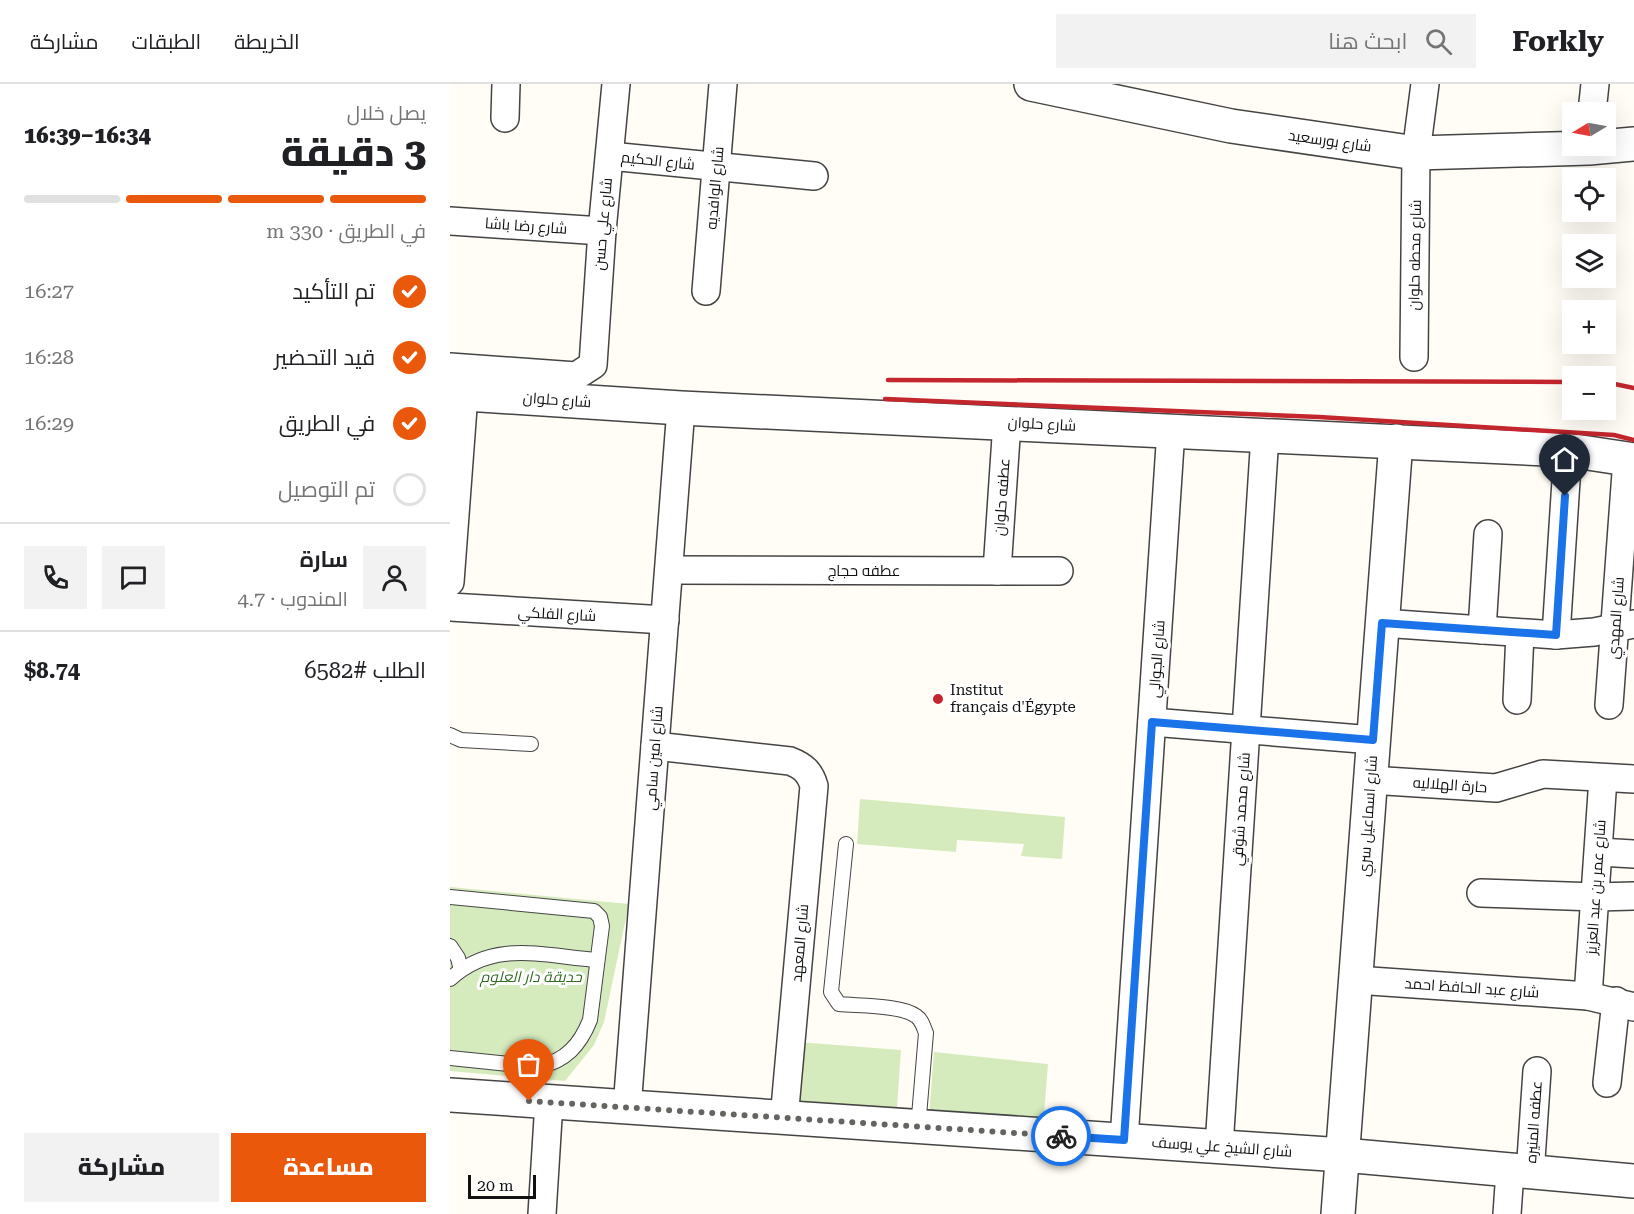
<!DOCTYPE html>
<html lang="ar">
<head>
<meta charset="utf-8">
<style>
	:root { --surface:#fff; --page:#f2f2f2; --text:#202124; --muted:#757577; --line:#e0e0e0; --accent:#ea580c }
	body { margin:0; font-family:"Roboto Serif",Cairo,serif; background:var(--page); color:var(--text); direction:rtl; height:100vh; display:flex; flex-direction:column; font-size:22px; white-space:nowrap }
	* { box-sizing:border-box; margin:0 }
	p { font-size:20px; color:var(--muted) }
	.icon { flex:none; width:33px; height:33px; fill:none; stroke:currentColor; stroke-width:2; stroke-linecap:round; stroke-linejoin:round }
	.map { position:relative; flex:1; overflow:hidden; direction:ltr }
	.sheet { display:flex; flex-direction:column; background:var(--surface); width:450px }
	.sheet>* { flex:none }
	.needle { width:39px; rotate:260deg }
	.fabs { position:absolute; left:1112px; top:18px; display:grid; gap:12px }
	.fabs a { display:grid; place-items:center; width:54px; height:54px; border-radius:0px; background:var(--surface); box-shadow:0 6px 24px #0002; font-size:30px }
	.scale { position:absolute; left:18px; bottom:15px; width:68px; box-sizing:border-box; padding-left:6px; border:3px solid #111; border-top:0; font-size:16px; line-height:21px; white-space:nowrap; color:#111; -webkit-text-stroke:4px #fff; paint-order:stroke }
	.pin { position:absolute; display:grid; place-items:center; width:51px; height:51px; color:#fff; margin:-62px -26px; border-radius:50% 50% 50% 0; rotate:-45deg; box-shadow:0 0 6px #0007 }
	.pin .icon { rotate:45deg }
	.courier { position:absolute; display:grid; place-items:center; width:60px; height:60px; margin:-30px; border:4px solid #1a73e8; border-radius:50%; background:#fff; color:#222; box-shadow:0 2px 8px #0007 }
	.head em { font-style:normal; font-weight:800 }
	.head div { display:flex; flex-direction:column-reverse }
	.head { display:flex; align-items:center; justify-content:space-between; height:102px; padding:0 24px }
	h1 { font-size:39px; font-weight:800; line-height:45px }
	.bar { display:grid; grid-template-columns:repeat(4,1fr); gap:9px 6px; align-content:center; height:72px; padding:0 24px }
	.bar i { height:8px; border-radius:4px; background:var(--line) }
	.bar .on { background:var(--accent) }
	.bar p { grid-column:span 4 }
	.line { display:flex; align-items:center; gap:15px; padding:0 24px; border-top:2px solid var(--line) }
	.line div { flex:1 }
	.round { display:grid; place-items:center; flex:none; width:63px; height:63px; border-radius:0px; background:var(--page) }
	ol { padding:0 24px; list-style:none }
	li { display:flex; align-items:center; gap:18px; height:66px }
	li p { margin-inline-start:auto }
	li .icon { padding:6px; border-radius:50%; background:var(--accent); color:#fff; stroke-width:4 }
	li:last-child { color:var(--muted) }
	li i { width:33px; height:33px; border:3px solid var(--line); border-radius:50% }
	.primary-button { display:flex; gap:12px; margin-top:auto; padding:12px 24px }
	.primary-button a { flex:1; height:69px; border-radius:0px; background:var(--accent); color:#fff; font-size:24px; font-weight:800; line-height:69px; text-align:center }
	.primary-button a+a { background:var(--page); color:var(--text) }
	header { display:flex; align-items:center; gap:36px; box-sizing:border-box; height:84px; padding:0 30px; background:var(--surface); border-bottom:2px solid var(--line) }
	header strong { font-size:28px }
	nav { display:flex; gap:33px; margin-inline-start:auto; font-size:21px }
	.search { width:420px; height:54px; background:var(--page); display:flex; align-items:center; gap:15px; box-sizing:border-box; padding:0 21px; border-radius:0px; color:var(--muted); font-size:22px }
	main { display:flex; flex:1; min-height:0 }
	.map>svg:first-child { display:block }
</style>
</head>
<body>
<header>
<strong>Forkly</strong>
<div class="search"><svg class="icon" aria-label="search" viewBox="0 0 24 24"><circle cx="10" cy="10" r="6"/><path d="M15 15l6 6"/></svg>ابحث هنا</div>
<nav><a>الخريطة</a><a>الطبقات</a><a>مشاركة</a></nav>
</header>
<main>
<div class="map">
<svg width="1184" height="1130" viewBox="0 0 1184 1130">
	<rect width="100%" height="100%" fill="#fffdf5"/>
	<g fill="#d5ebbd">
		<path d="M410 715 615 733 612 775 571 772 574 760 507 756 506 768 407 760Z"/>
		<path d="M0 803 179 820 154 938 144 961 115 997 0 987Z"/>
		<path d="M348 958 451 966 446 1037 341 1028Z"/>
		<path d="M484 968 598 980 593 1043 479 1032Z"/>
	</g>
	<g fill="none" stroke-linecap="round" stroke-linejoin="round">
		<defs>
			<g id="service">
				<path d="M0 651 11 656 81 660"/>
				<path d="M396 760 381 908 389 920C408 922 452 921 466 932 472 936 473 942 476 949L468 1044"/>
				<path d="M0 813 144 827 150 833 152 842 140 936C130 961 116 977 88 983L0 974"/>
				<path d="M0 862 8 874 11 886"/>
				<path d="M0 895C44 855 93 872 147 876"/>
			</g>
			<g id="minor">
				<path d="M1142 28 1145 0"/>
				<path d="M55 34 56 0"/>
				<path d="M160 72 364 92"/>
				<path d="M0 137 152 147"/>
				<path d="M256 207 273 0"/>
				<path d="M964 273 966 69 975 0"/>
				<path d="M0 283 126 292 143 281 152 147 166 0"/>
				<path d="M219 486 609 487"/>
				<path d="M547 487 557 338"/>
				<path d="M0 498 14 310"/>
				<path d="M0 523 215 536"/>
				<path d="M932 539 1106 551 1144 548 1184 540"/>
				<path d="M1032 546 1038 450"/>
				<path d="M1106 551 1118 366"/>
				<path d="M1067 616 1070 549"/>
				<path d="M1159 621 1177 375"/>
				<path d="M702 638 923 656"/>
				<path d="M205 662 340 677C353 682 360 688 364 702L334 1035"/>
				<path d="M920 696 1046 704 1093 690 1184 695"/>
				<path d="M1149 768 1184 770"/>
				<path d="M1031 809 1146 813 1184 812"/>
				<path d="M906 896 1138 912 1184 923"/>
				<path d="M1138 912 1153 694"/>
				<path d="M1157 999 1166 917"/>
				<path d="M177 1024 231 324"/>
				<path d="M674 1056 721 346"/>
				<path d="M769 1063 815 351"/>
				<path d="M1080 1090 1087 987"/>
				<path d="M92 1130 99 1018"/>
				<path d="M1057 1130 1060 1087"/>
			</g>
			<g id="tertiary">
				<path d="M581 0 781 42 966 69 1139 64 1184 60"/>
				<path d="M0 309 231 324 1118 366 1184 376"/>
				<path d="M0 1011 893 1071 1184 1097"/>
				<path d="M888 1130 946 357"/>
			</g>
		</defs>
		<use href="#service" stroke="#444" stroke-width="16"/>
		<use href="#minor" stroke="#444" stroke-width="30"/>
		<use href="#tertiary" stroke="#444" stroke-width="36"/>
		<use href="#service" stroke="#fff" stroke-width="14"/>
		<use href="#minor" stroke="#fff" stroke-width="27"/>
		<use href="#tertiary" stroke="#fff" stroke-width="33"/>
		<g stroke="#c4262e" stroke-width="4.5">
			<path d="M438 296 1122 298"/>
			<path d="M1155 298 1184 304"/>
			<path d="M435 315 869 333 1164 351 1184 356"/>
		</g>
	</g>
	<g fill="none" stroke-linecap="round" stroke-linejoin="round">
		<path stroke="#646461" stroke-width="6" stroke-dasharray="0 10.8" d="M79 1017 611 1052"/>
		<path stroke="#1a73e8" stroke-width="8" d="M611 1052 674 1056 702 638 923 656 932 539 1106 551 1115 412"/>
	</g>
	<circle fill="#c4262e" stroke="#fff" stroke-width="2" cx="488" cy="615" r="6"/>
	<g text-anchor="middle" stroke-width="6" stroke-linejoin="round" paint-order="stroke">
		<g font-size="15" fill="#111" stroke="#fff">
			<text transform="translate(880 57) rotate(8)" y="5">شارع بورسعيد</text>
			<text transform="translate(208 77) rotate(6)" y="5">شارع الحكيم</text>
			<text transform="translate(265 104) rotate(-85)" y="5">شارع الوافديه</text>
			<text transform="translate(153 140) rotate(-85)" y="5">شارع علي حسن</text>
			<text transform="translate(76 142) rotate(4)" y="5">شارع رضا باشا</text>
			<text transform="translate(965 171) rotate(-89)" y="5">شارع محطه حلوان</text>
			<text transform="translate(107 316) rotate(4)" y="5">شارع حلوان</text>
			<text transform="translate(592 340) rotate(3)" y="5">شارع حلوان</text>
			<text transform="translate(552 413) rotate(-86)" y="5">عطفه حلوان</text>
			<text x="414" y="492">عطفه حجاج</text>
			<text transform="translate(107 530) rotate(3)" y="5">شارع الفلكي</text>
			<text transform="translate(1166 534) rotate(-86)" y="5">شارع المهدي</text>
			<text transform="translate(707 575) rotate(-86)" y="5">شارع الجوالي</text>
			<text transform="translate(204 674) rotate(-86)" y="5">شارع امين سامي</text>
			<text transform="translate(1000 701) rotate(4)" y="5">حارة الهلاليه</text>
			<text transform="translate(791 725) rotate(-86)" y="5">شارع محمد شوقي</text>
			<text transform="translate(918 732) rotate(-86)" y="5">شارع اسماعيل سري</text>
			<text transform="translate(1146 803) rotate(-86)" y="5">شارع عمر بن عبد العزيز</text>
			<text transform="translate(350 859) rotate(-85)" y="5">شارع المعهد</text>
			<text transform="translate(1022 904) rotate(4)" y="5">شارع عبد الحافظ احمد</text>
			<text transform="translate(1084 1038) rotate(-86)" y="5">عطفه المنيره</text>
			<text transform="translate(772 1063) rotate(4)" y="5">شارع الشيخ علي يوسف</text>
		</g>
		<g font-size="15" fill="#111" stroke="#fff" text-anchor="start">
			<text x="500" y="611">Institut<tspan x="500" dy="17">français d'Égypte</tspan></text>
		</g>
		<g font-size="15" font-style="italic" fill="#2f6b1f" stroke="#fff">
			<text x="81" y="898">حديقة دار العلوم</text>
		</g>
	</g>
</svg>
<div class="fabs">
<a><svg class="needle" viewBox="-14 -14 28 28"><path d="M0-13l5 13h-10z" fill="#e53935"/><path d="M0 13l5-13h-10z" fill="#757577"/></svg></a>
<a><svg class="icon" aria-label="locate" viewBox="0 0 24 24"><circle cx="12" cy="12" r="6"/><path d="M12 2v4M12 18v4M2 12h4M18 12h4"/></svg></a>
<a><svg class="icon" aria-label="layers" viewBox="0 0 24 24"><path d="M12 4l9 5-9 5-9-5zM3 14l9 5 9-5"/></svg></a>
<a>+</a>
<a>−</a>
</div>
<div class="scale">20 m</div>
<div class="pin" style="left:79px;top:1017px;background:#ea580c"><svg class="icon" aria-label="bag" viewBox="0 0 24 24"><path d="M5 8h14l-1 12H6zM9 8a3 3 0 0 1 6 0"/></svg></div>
<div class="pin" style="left:1115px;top:412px;background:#1f2937"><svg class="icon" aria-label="home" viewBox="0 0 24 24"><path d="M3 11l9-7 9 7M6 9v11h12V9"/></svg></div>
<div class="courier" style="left:611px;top:1052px"><svg class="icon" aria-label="bike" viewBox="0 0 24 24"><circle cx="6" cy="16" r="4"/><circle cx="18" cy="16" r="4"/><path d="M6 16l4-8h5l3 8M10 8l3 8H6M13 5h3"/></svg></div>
</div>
<section class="sheet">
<div class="head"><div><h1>3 دقيقة</h1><p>يصل خلال</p></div><em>16:34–16:39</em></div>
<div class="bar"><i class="on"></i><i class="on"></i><i class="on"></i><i></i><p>في الطريق · 330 m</p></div>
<ol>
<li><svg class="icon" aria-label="check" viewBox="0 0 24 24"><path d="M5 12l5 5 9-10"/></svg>تم التأكيد<p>16:27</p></li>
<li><svg class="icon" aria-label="check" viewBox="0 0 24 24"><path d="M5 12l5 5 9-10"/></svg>قيد التحضير<p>16:28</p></li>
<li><svg class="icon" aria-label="check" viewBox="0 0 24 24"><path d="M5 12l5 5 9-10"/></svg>في الطريق<p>16:29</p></li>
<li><i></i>تم التوصيل</li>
</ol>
<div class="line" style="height:108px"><a class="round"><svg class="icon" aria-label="person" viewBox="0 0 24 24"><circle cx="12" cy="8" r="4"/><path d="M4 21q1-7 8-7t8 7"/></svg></a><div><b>سارة</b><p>المندوب · 4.7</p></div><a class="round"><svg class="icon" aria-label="chat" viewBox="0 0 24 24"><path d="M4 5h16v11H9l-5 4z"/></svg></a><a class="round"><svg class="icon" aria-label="phone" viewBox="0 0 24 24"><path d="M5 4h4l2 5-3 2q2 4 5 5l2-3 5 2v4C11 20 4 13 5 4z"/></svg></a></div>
<div class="line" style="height:78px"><div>الطلب #6582</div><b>$8.74</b></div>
<div class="primary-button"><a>مساعدة</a><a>مشاركة</a></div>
</section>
</main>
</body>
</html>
